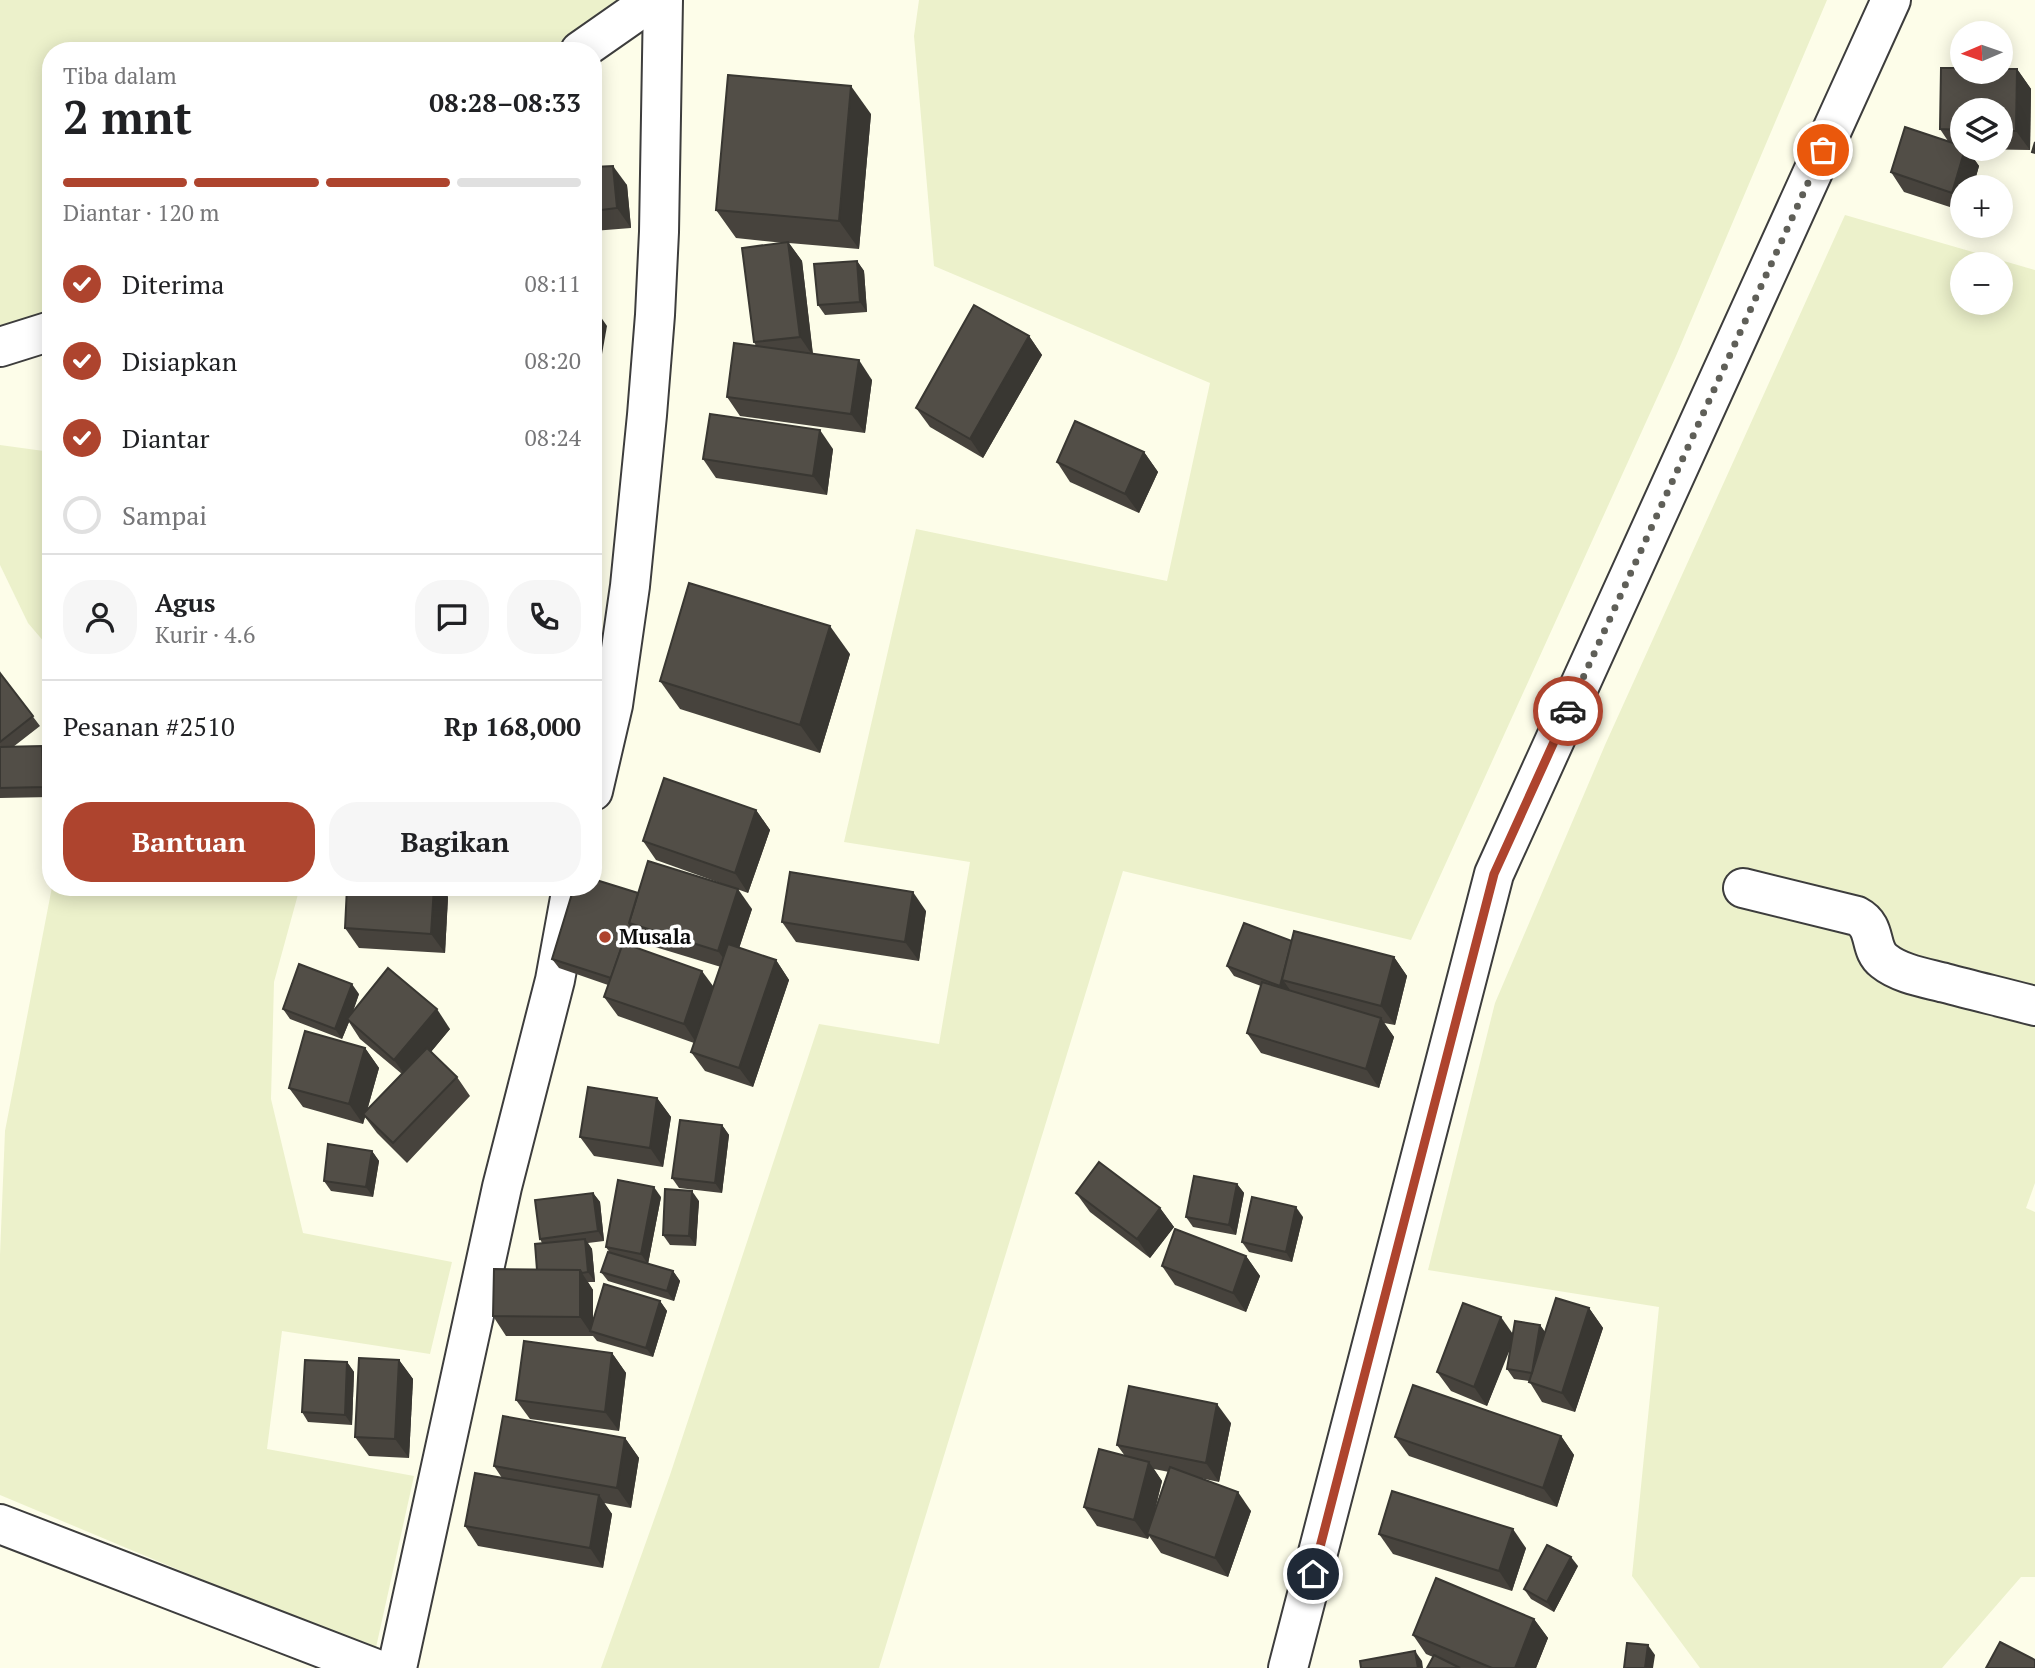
<!DOCTYPE html>
<html lang="id">
<head>
<meta charset="utf-8">
<style>
	:root { --surface:#fff; --page:#f6f6f6; --text:#202124; --muted:#757577; --line:#e0e0e0; --accent:#ae442e }
	body { margin:0; font-family:"PT Serif",serif; background:var(--page); color:var(--text); height:100vh; display:flex; flex-direction:column; font-size:26px; white-space:nowrap }
	* { box-sizing:border-box; margin:0 }
	p { font-size:23px; color:var(--muted) }
	.icon { flex:none; width:38px; height:38px; fill:none; stroke:currentColor; stroke-width:2; stroke-linecap:round; stroke-linejoin:round }
	.map { position:relative; flex:1; overflow:hidden }
	.side { position:absolute; left:42px; top:42px; width:560px; height:854px; display:flex; flex-direction:column; background:var(--surface); border-radius:28px; box-shadow:0 4px 18px #0003 }
	.side>* { flex:none }
	.needle { width:46px; rotate:268deg }
	.tools { position:absolute; left:1950px; top:21px; display:grid; gap:14px }
	.tools a { display:grid; place-items:center; width:63px; height:63px; border-radius:50%; background:var(--surface); box-shadow:0 4px 18px #0003; font-size:35px }
	.pin { position:absolute; display:grid; place-items:center; width:60px; height:60px; color:#fff; margin:-30px; border:4px solid #fff; border-radius:50%; box-shadow:0 2px 7px #0007 }
	.courier { position:absolute; display:grid; place-items:center; width:70px; height:70px; margin:-35px; border:5px solid #ae442e; border-radius:50%; background:#fff; color:#222; box-shadow:0 2px 9px #0007 }
	.overview em { font-style:normal; font-weight:600 }
	.overview div { display:flex; flex-direction:column-reverse }
	.overview { display:flex; align-items:center; justify-content:space-between; height:119px; padding:0 21px }
	h1 { font-size:46px; font-weight:600; line-height:52px }
	.bar { display:grid; grid-template-columns:repeat(4,1fr); gap:10px 7px; align-content:center; height:84px; padding:0 21px }
	.bar i { height:9px; border-radius:5px; background:var(--line) }
	.bar .active { background:var(--accent) }
	.bar p { grid-column:span 4 }
	.line { display:flex; align-items:center; gap:18px; padding:0 21px; border-top:2px solid var(--line) }
	.line div { flex:1 }
	.round { display:grid; place-items:center; flex:none; width:74px; height:74px; border-radius:28px; background:var(--page) }
	ol { padding:0 21px; list-style:none }
	li { display:flex; align-items:center; gap:21px; height:77px }
	li p { margin-inline-start:auto }
	li .icon { padding:7px; border-radius:50%; background:var(--accent); color:#fff; stroke-width:4 }
	li:last-child { color:var(--muted) }
	li i { width:38px; height:38px; border:4px solid var(--line); border-radius:50% }
	.primary-button { display:flex; gap:14px; margin-top:auto; padding:14px 21px }
	.primary-button a { flex:1; height:80px; border-radius:28px; background:var(--accent); color:#fff; font-size:28px; font-weight:600; line-height:80px; text-align:center }
	.primary-button a+a { background:var(--page); color:var(--text) }
	.map>svg:first-child { display:block }
</style>
</head>
<body>
<div class="map">
<svg width="2035" height="1668" viewBox="0 0 2035 1668">
	<rect width="100%" height="100%" fill="#fdfde9"/>
	<g fill="#ecf1cb" fill-rule="evenodd">
		<path d="M0 0H646L579 51H51V313L0 328Z"/>
		<path d="M919 0H1827L1676 356 1411 940 1123 871 879 1668H601L670 1475 819 1024 939 1044 970 862 844 842 916 529 1167 581 1210 383 934 266 914 36Z"/>
		<path d="M1845 215 2035 270V1183L2026 1208 2035 1212V1577H2021L1942 1668H1700L1632 1576 1659 1307 1428 1270 1495 1003 1605 745ZM1962 264H2000V303H1962Z"/>
		<path d="M0 445 51 452V650L28 623 0 565Z"/>
		<path d="M52 887H300L274 982 271 1099 303 1233 452 1262 430 1354 282 1331 267 1449 414 1476 375 1652 0 1495V1255L5 1131Z"/>
	</g>
	<g fill="none" stroke-linecap="round" stroke-linejoin="round">
		<defs>
			<g id="street">
				<path d="M580 51 653 0"/>
				<path d="M0 347 51 331"/>
				<path d="M593 791 613 705 630 586 647 415 655 315 659 232 663 0"/>
				<path d="M1743 888 1857 916C1878 927 1868 949 1884 961 1900 974 1926 978 1945 983 1975 991 2005 998 2035 1006"/>
				<path d="M0 1524 374 1668"/>
				<path d="M397 1668 502 1187 555 980 572 887"/>
				<path d="M1288 1668 1494 874 1891 0"/>
			</g>
		</defs>
		<use href="#street" stroke="#3d3d3d" stroke-width="42"/>
		<use href="#street" stroke="#fff" stroke-width="38"/>
	</g>
	<g fill="#47433d" fill-rule="evenodd">
		<path d="M1941 68H1962V72H2000V69H2017L2031 89 2030 150 1967 149 1979 166 1973 187H1962V211L1904 192 1891 172 1905 127 1948 141 1940 129ZM1962 110H2000V149H1962Z"/>
		<path d="M871 114 859 249 789 243 802 261 813 354 872 380 865 433 740 416 727 397 756 346 754 342 784 243 736 238 716 210Z"/>
		<path d="M593 167 627 185 631 228 593 231Z"/>
		<path d="M857 261 864 271 867 312 825 315 818 305Z"/>
		<path d="M1029 336 1042 355 983 458 930 427 916 408Z"/>
		<path d="M833 449 827 495 716 478 703 459Z"/>
		<path d="M1144 452 1158 472 1139 513 1070 482 1057 462Z"/>
		<path d="M850 654 820 753 680 709 660 681Z"/>
		<path d="M0 673 40 726 13 747 42 746 49 756 50 797 0 798Z"/>
		<path d="M756 810 770 830 748 893 656 860 643 841Z"/>
		<path d="M347 887H441L448 897 445 953 359 948 345 928Z"/>
		<path d="M638 893 752 909 739 948 776 960 789 980 753 1087 705 1071 691 1052 694 1043 618 1016 604 997 608 985 559 968 552 959ZM640 940 642 943 721 967 714 987 637 948Z"/>
		<path d="M926 911 919 961 796 942 782 922Z"/>
		<path d="M1292 941 1394 957 1407 976 1395 1025 1384 1023 1394 1037 1379 1088 1261 1053 1247 1033 1261 986 1234 976 1227 966Z"/>
		<path d="M359 994 353 1012 450 1029 431 1052 457 1077 470 1096 407 1163 377 1133 365 1117 363 1124 303 1107 289 1088 365 1048 379 1068 367 1111 402 1074 360 1039 349 1022 342 1039 290 1019 283 1009Z"/>
		<path d="M657 1098 671 1117 663 1167 594 1156 580 1137Z"/>
		<path d="M722 1125 729 1135 722 1193 679 1188 672 1178Z"/>
		<path d="M372 1151 379 1161 373 1197 331 1191 324 1181Z"/>
		<path d="M1237 1184 1244 1193 1236 1235 1193 1227 1186 1217Z"/>
		<path d="M593 1193 600 1202 604 1241 588 1243 592 1249 595 1282H588L593 1290V1319L660 1301 667 1311 653 1357 597 1341 593 1336H506L493 1316 537 1270 542 1243 540 1239Z"/>
		<path d="M1076 1193 1160 1208 1174 1227 1150 1258 1090 1212Z"/>
		<path d="M661 1197 648 1264 673 1271 680 1281 674 1301 608 1281 601 1272 610 1253 606 1247Z"/>
		<path d="M699 1201 696 1246 670 1245 663 1235Z"/>
		<path d="M1303 1217 1292 1262 1249 1252 1242 1242Z"/>
		<path d="M1246 1256 1260 1276 1246 1312 1175 1285 1162 1266Z"/>
		<path d="M1589 1308 1603 1328 1575 1412 1542 1402 1529 1381 1514 1379 1507 1369 1510 1347 1487 1406 1451 1391 1437 1372 1513 1334 1540 1325 1545 1332Z"/>
		<path d="M612 1353 626 1373 619 1431 530 1419 516 1400Z"/>
		<path d="M399 1360 413 1379 409 1458 369 1456 355 1437Z"/>
		<path d="M347 1362 354 1372 352 1425 308 1422 302 1412Z"/>
		<path d="M1231 1423 1219 1482 1200 1478 1251 1511 1228 1577 1161 1553 1149 1536 1148 1539 1097 1526 1084 1507 1125 1456 1117 1445ZM1154 1469 1169 1472 1154 1514 1162 1481Z"/>
		<path d="M1561 1436 1574 1455 1557 1507 1409 1456 1395 1437Z"/>
		<path d="M625 1438 639 1458 631 1508 604 1503 612 1514 603 1568 478 1546 465 1526 502 1478 494 1466Z"/>
		<path d="M1379 1534 1526 1548 1512 1591 1393 1554Z"/>
		<path d="M1578 1566 1554 1612 1531 1599 1524 1589Z"/>
		<path d="M1534 1619 1548 1638 1536 1668H1427L1433 1657 1426 1654 1413 1635Z"/>
	</g>
	<g fill="#393732">
		<path d="M2017 69 2031 89 2030 150 2016 131Z"/>
		<path d="M851 86 871 114 859 249 839 221Z"/>
		<path d="M1965 149H1967L1979 166 1973 187H1962V208L1952 193Z"/>
		<path d="M613 166 627 185 631 228 617 208Z"/>
		<path d="M788 242 802 261 813 356 800 337Z"/>
		<path d="M857 261 864 271 867 312 860 302Z"/>
		<path d="M594 307 607 326 596 388 593 385Z"/>
		<path d="M1029 336 1042 355 983 458 970 439Z"/>
		<path d="M859 360 872 380 865 433 851 414Z"/>
		<path d="M820 430 833 449 827 495 813 476Z"/>
		<path d="M1144 452 1158 472 1139 513 1125 494Z"/>
		<path d="M830 626 850 654 820 753 800 725Z"/>
		<path d="M42 746 49 756 50 797 43 787Z"/>
		<path d="M756 810 770 830 748 893 735 873Z"/>
		<path d="M434 887H441L448 897 445 953 431 934Z"/>
		<path d="M738 889 752 909 732 970 718 951Z"/>
		<path d="M913 892 926 911 919 961 905 942Z"/>
		<path d="M633 930 640 940 624 990 617 980Z"/>
		<path d="M1394 957 1407 976 1395 1025 1381 1006Z"/>
		<path d="M776 960 789 980 753 1087 739 1068Z"/>
		<path d="M702 971 716 990 697 1044 684 1024Z"/>
		<path d="M1283 980 1290 990 1287 996 1280 986Z"/>
		<path d="M352 984 359 994 349 1021 347 1019 349 1022 342 1039 335 1029Z"/>
		<path d="M437 1009 450 1029 408 1079 394 1060Z"/>
		<path d="M1381 1018 1394 1037 1379 1088 1366 1069Z"/>
		<path d="M365 1048 379 1068 363 1124 349 1104Z"/>
		<path d="M657 1098 671 1117 663 1167 650 1148Z"/>
		<path d="M722 1125 729 1135 722 1193 715 1183Z"/>
		<path d="M372 1151 379 1161 373 1197 366 1187Z"/>
		<path d="M1237 1184 1244 1193 1236 1235 1229 1225Z"/>
		<path d="M654 1187 661 1197 648 1264 641 1254Z"/>
		<path d="M692 1191 699 1201 696 1246 689 1236Z"/>
		<path d="M593 1193 600 1202 604 1241 598 1231Z"/>
		<path d="M1296 1207 1303 1217 1292 1262 1286 1252Z"/>
		<path d="M1160 1208 1174 1227 1150 1258 1137 1239Z"/>
		<path d="M585 1239 592 1249 595 1282 588 1272Z"/>
		<path d="M1246 1256 1260 1276 1246 1312 1233 1293Z"/>
		<path d="M580 1270 593 1290V1332L590 1331 593 1336 580 1317Z"/>
		<path d="M673 1271 680 1281 674 1301 667 1291Z"/>
		<path d="M660 1301 667 1311 653 1357 646 1348Z"/>
		<path d="M1589 1308 1603 1328 1575 1412 1562 1393Z"/>
		<path d="M1501 1317 1515 1337 1487 1406 1474 1387Z"/>
		<path d="M1540 1325 1547 1335 1532 1373Z"/>
		<path d="M612 1353 626 1373 619 1431 605 1412Z"/>
		<path d="M399 1360 413 1379 409 1458 395 1439Z"/>
		<path d="M347 1362 354 1372 352 1425 345 1415Z"/>
		<path d="M1217 1404 1231 1423 1219 1482 1206 1463Z"/>
		<path d="M1561 1436 1574 1455 1557 1507 1543 1488Z"/>
		<path d="M625 1438 639 1458 631 1508 617 1488Z"/>
		<path d="M1149 1462 1162 1481 1149 1534H1147L1149 1536 1148 1539 1134 1520Z"/>
		<path d="M1238 1492 1251 1511 1228 1577 1215 1558Z"/>
		<path d="M599 1495 612 1514 603 1568 590 1548Z"/>
		<path d="M1513 1529 1526 1548 1512 1591 1499 1571Z"/>
		<path d="M1571 1557 1578 1566 1554 1612 1547 1602Z"/>
		<path d="M1534 1619 1548 1638 1536 1668H1515Z"/>
		<path d="M1648 1645 1655 1655 1653 1668H1645Z"/>
		<path d="M1415 1651 1422 1661 1423 1668H1418Z"/>
	</g>
	<g fill="#524e47" stroke="#393732" stroke-width="2">
		<path d="M1941 68H1962V72H2000V69H2017L2016 131H2000V110H1962V130L1940 129Z"/>
		<path d="M728 75 851 86 839 221 716 210Z"/>
		<path d="M1905 127 1962 146V149H1965L1952 193 1891 172Z"/>
		<path d="M2035 142V153L2032 152Z"/>
		<path d="M613 166 617 208 593 211V167Z"/>
		<path d="M788 242 800 337 754 342 742 248Z"/>
		<path d="M857 261 860 302 818 305 814 264Z"/>
		<path d="M974 305 1029 336 970 439 916 408Z"/>
		<path d="M734 343 859 360 851 414 727 397Z"/>
		<path d="M710 414 820 430 813 476 703 459Z"/>
		<path d="M1075 421 1144 452 1125 494 1057 462Z"/>
		<path d="M689 583 830 626 800 725 660 681Z"/>
		<path d="M0 673 33 716 0 742Z"/>
		<path d="M42 746 43 787 0 788V747Z"/>
		<path d="M664 778 756 810 735 873 643 841Z"/>
		<path d="M648 861 738 889 718 951 629 923Z"/>
		<path d="M790 872 913 892 905 942 782 922Z"/>
		<path d="M593 879 638 893 629 923 633 930 628 945 623 943 611 978 552 959 574 887H593Z"/>
		<path d="M347 887H434L431 934 345 928Z"/>
		<path d="M1244 923 1292 941 1280 986 1227 966Z"/>
		<path d="M1294 931 1394 957 1381 1006 1282 980Z"/>
		<path d="M623 943 702 971 684 1024 604 997Z"/>
		<path d="M728 944 776 960 739 1068 691 1052Z"/>
		<path d="M299 964 352 984 335 1029 283 1009Z"/>
		<path d="M388 968 437 1009 394 1060 347 1019Z"/>
		<path d="M1262 982 1381 1018 1366 1069 1247 1033Z"/>
		<path d="M305 1031 365 1048 349 1104 289 1088Z"/>
		<path d="M427 1048 457 1077 393 1143 363 1114Z"/>
		<path d="M588 1087 657 1098 650 1148 580 1137Z"/>
		<path d="M680 1120 722 1125 715 1183 672 1178Z"/>
		<path d="M328 1144 372 1151 366 1187 324 1181Z"/>
		<path d="M1099 1162 1160 1208 1137 1239 1076 1193Z"/>
		<path d="M1194 1176 1237 1184 1229 1225 1186 1217Z"/>
		<path d="M618 1180 654 1187 641 1254 606 1247Z"/>
		<path d="M665 1189 692 1191 689 1236 663 1235Z"/>
		<path d="M593 1193 598 1231 540 1239 535 1200Z"/>
		<path d="M1252 1197 1296 1207 1286 1252 1242 1242Z"/>
		<path d="M1175 1229 1246 1256 1233 1293 1162 1266Z"/>
		<path d="M585 1239 588 1272 582 1273 580 1270H537L535 1244Z"/>
		<path d="M608 1252 673 1271 667 1291 601 1272Z"/>
		<path d="M494 1269 580 1270V1317L493 1316Z"/>
		<path d="M604 1284 660 1301 646 1348 590 1331Z"/>
		<path d="M1556 1298 1589 1308 1562 1393 1529 1382Z"/>
		<path d="M1463 1303 1501 1317 1474 1387 1437 1372Z"/>
		<path d="M1515 1321 1540 1325 1532 1373 1507 1369Z"/>
		<path d="M524 1341 612 1353 605 1412 516 1400Z"/>
		<path d="M359 1358 399 1360 395 1439 355 1437Z"/>
		<path d="M305 1360 347 1362 345 1415 302 1412Z"/>
		<path d="M1413 1385 1561 1436 1543 1488 1395 1437Z"/>
		<path d="M1129 1386 1217 1404 1206 1463 1117 1445Z"/>
		<path d="M503 1416 625 1438 617 1488 494 1466Z"/>
		<path d="M1099 1449 1149 1462 1134 1520 1084 1507Z"/>
		<path d="M1170 1467 1238 1492 1215 1558 1147 1534Z"/>
		<path d="M475 1473 599 1495 590 1548 465 1526Z"/>
		<path d="M1392 1491 1513 1529 1499 1571 1379 1534Z"/>
		<path d="M1547 1545 1571 1557 1547 1602 1524 1589Z"/>
		<path d="M1436 1578 1534 1619 1515 1668H1492L1413 1635Z"/>
		<path d="M2000 1642 2035 1660V1668H1986Z"/>
		<path d="M1627 1643 1648 1645 1645 1668H1624Z"/>
		<path d="M1415 1651 1418 1668H1361L1360 1661Z"/>
		<path d="M1434 1655 1460 1668H1427Z"/>
	</g>
	<g fill="none" stroke-linecap="round" stroke-linejoin="round">
		<path stroke="#5f5f58" stroke-width="7" stroke-dasharray="0 12.6" d="M1568 711 1823 150"/>
		<path stroke="#ae442e" stroke-width="9" d="M1313 1574 1494 874 1568 711"/>
	</g>
	<circle fill="#ae442e" stroke="#fff" stroke-width="2.5" cx="605" cy="937" r="7"/>
	<g text-anchor="middle" stroke-width="7" stroke-linejoin="round" paint-order="stroke">
		<g font-size="21" font-weight="bold" fill="#0a0a0a" stroke="#fff" text-anchor="start">
			<text x="619" y="944">Musala</text>
		</g>
	</g>
</svg>
<div class="tools">
<a><svg class="needle" viewBox="-14 -14 28 28"><path d="M0-13l5 13h-10z" fill="#e53935"/><path d="M0 13l5-13h-10z" fill="#757577"/></svg></a>
<a><svg class="icon" aria-label="layers" viewBox="0 0 24 24"><path d="M12 4l9 5-9 5-9-5zM3 14l9 5 9-5"/></svg></a>
<a>+</a>
<a>−</a>
</div>
<div class="pin" style="left:1823px;top:150px;background:#ea580c"><svg class="icon" aria-label="bag" viewBox="0 0 24 24"><path d="M5 8h14l-1 12H6zM9 8a3 3 0 0 1 6 0"/></svg></div>
<div class="pin" style="left:1313px;top:1574px;background:#1f2937"><svg class="icon" aria-label="home" viewBox="0 0 24 24"><path d="M3 11l9-7 9 7M6 9v11h12V9"/></svg></div>
<div class="courier" style="left:1568px;top:711px"><svg class="icon" aria-label="car" viewBox="0 0 24 24"><path d="M5 17H2v-5l4-1 3-4h7l3 4 3 1v5h-3M9 17h6M6 11h13"/><circle cx="7" cy="17" r="2"/><circle cx="17" cy="17" r="2"/></svg></div>
<section class="side">
<div class="overview"><div><h1>2 mnt</h1><p>Tiba dalam</p></div><em>08:28–08:33</em></div>
<div class="bar"><i class="active"></i><i class="active"></i><i class="active"></i><i></i><p>Diantar · 120 m</p></div>
<ol>
<li><svg class="icon" aria-label="check" viewBox="0 0 24 24"><path d="M5 12l5 5 9-10"/></svg>Diterima<p>08:11</p></li>
<li><svg class="icon" aria-label="check" viewBox="0 0 24 24"><path d="M5 12l5 5 9-10"/></svg>Disiapkan<p>08:20</p></li>
<li><svg class="icon" aria-label="check" viewBox="0 0 24 24"><path d="M5 12l5 5 9-10"/></svg>Diantar<p>08:24</p></li>
<li><i></i>Sampai</li>
</ol>
<div class="line" style="height:126px"><a class="round"><svg class="icon" aria-label="person" viewBox="0 0 24 24"><circle cx="12" cy="8" r="4"/><path d="M4 21q1-7 8-7t8 7"/></svg></a><div><b>Agus</b><p>Kurir · 4.6</p></div><a class="round"><svg class="icon" aria-label="chat" viewBox="0 0 24 24"><path d="M4 5h16v11H9l-5 4z"/></svg></a><a class="round"><svg class="icon" aria-label="phone" viewBox="0 0 24 24"><path d="M5 4h4l2 5-3 2q2 4 5 5l2-3 5 2v4C11 20 4 13 5 4z"/></svg></a></div>
<div class="line" style="height:91px"><div>Pesanan #2510</div><b>Rp 168,000</b></div>
<div class="primary-button"><a>Bantuan</a><a>Bagikan</a></div>
</section>
</div>
</body>
</html>
